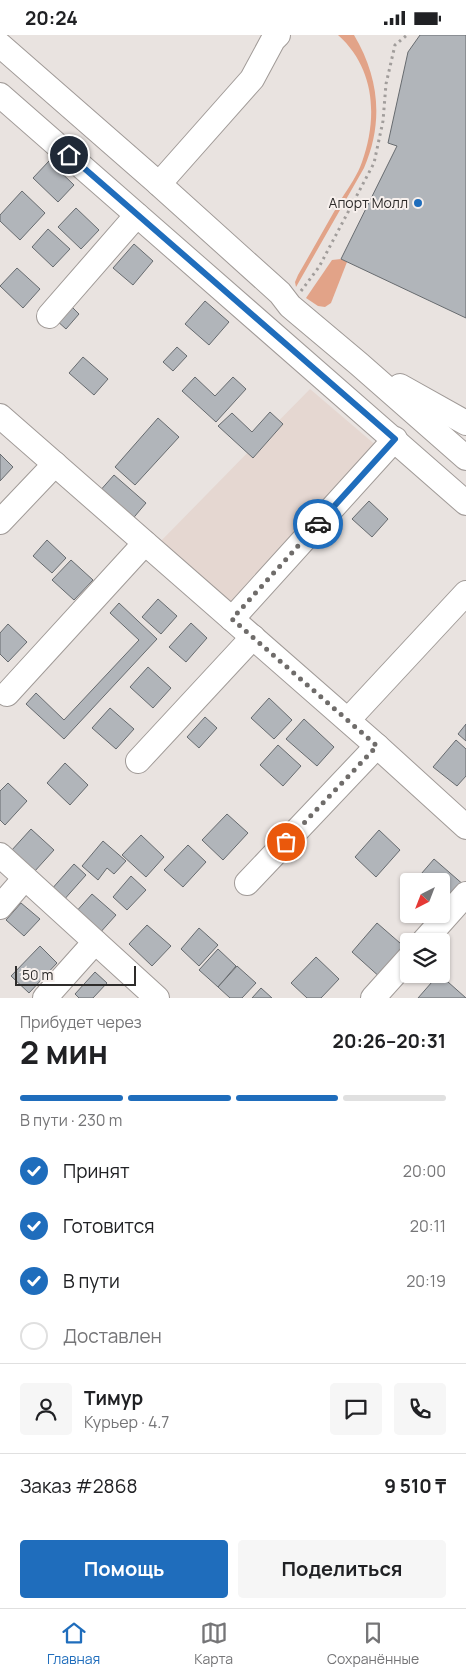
<!DOCTYPE html>
<html lang="ru">
<head>
<meta charset="utf-8">
<style>
	:root { --surface:#fff; --page:#f6f6f6; --text:#202124; --muted:#757577; --line:#e0e0e0; --accent:#1f6dbc }
	body { margin:0; font-family:Manrope,sans-serif; background:var(--page); color:var(--text); height:100vh; display:flex; flex-direction:column; font-size:19px; white-space:nowrap }
	* { box-sizing:border-box; margin:0 }
	p { font-size:16px; color:var(--muted) }
	.icon { flex:none; width:28px; height:28px; fill:none; stroke:currentColor; stroke-width:2; stroke-linecap:round; stroke-linejoin:round }
	.map { position:relative; height:963px; overflow:hidden }
	.panel { display:flex; flex-direction:column; background:var(--surface); flex:1 }
	.panel>* { flex:none }
	.needle { width:32px; rotate:222deg }
	.buttons { position:absolute; left:400px; top:838px; display:grid; gap:10px }
	.buttons a { display:grid; place-items:center; width:50px; height:50px; border-radius:5px; background:var(--surface); box-shadow:0 1px 4px #0004; font-size:25px }
	.scale { position:absolute; left:15px; bottom:12px; width:121px; box-sizing:border-box; padding-left:5px; border:2px solid #2e2c2b; border-top:0; font-size:14px; line-height:18px; white-space:nowrap; color:#2e2c2b; -webkit-text-stroke:4px #f7f0ed; paint-order:stroke }
	.pin { position:absolute; display:grid; place-items:center; width:42px; height:42px; color:#fff; margin:-21px; border:2px solid #fff; border-radius:50%; box-shadow:0 1px 5px #0007 }
	.courier { position:absolute; display:grid; place-items:center; width:50px; height:50px; margin:-25px; border:4px solid #1f6dbc; border-radius:50%; background:#fff; color:#222; box-shadow:0 1px 6px #0007 }
	.overview em { font-style:normal; font-weight:700 }
	.overview div { display:flex; flex-direction:column-reverse }
	.overview { display:flex; align-items:center; justify-content:space-between; height:85px; padding:0 20px }
	h1 { font-size:32px; font-weight:700; line-height:38px }
	.bar { display:grid; grid-template-columns:repeat(4,1fr); gap:8px 5px; align-content:center; height:60px; padding:0 20px }
	.bar i { height:6px; border-radius:4px; background:var(--line) }
	.bar .selected { background:var(--accent) }
	.bar p { grid-column:span 4 }
	.line { display:flex; align-items:center; gap:12px; padding:0 20px; border-top:1px solid var(--line) }
	.line div { flex:1 }
	.round { display:grid; place-items:center; flex:none; width:52px; height:52px; border-radius:5px; background:var(--page) }
	ol { padding:0 20px; list-style:none }
	li { display:flex; align-items:center; gap:15px; height:55px }
	li p { margin-inline-start:auto }
	li .icon { padding:5px; border-radius:50%; background:var(--accent); color:#fff; stroke-width:4 }
	li:last-child { color:var(--muted) }
	li i { width:28px; height:28px; border:2px solid var(--line); border-radius:50% }
	.cta { display:flex; gap:10px; margin-top:auto; padding:10px 20px }
	.cta a { flex:1; height:58px; border-radius:5px; background:var(--accent); color:#fff; font-size:20px; font-weight:700; line-height:58px; text-align:center }
	.cta a+a { background:var(--page); color:var(--text) }
	.status { display:flex; justify-content:space-between; align-items:center; height:35px; padding:0 25px; background:var(--surface); direction:ltr }
	.status svg { height:14px; fill:currentColor }
	.tabs { display:flex; justify-content:space-around; align-items:center; height:70px; border-top:1px solid var(--line); background:var(--surface); font-size:14px; color:var(--muted) }
	.tabs a { display:grid; justify-items:center; gap:2px }
	.tabs .selected { color:var(--accent) }
	.map>svg:first-child { display:block }
</style>
</head>
<body>
<div class="status"><b>20:24</b><svg viewBox="0 0 49 12"><path d="M0 12V9h3v3zM5 12V6h3v6zM10 12V3h3v9zM15 12V0h3v12zM26 1h20v11H26zM47 4h2v5h-2z"/></svg></div>
<div class="map">
<svg width="466" height="963" viewBox="0 0 466 963">
	<rect width="100%" height="100%" fill="#e9e3e0"/>
	<path fill="#e5d7d1" d="M310 354 378 412 230 571 158 509Z"/>
	<g fill="#e2a388">
		<path d="M338 0H354C379 42 384 87 364 133L296 252 295 247 298 240C313 214 327 189 342 163 349 152 358 139 362 127 378 82 375 33 338 0Z"/>
		<path d="M341 224 347 227 331 268 325 272 318 271 306 263 332 225Z"/>
	</g>
	<g fill="#b1b5ba" stroke="#676b6f">
		<path d="M420 0H466V283L341 224 397 111 388 108 408 17Z"/>
		<path d="M49 126 74 150 58 167 33 143Z"/>
		<path d="M22 156 45 178 20 205 0 186V180Z"/>
		<path d="M76 173 99 195 81 214 58 192Z"/>
		<path d="M48 194 70 214 53 232 32 212Z"/>
		<path d="M134 209 153 226 133 250 113 233Z"/>
		<path d="M17 233 40 254 23 273 0 251Z"/>
		<path d="M205 266 229 287 209 310 185 289Z"/>
		<path d="M70 270 79 279 66 294 56 285Z"/>
		<path d="M177 312 187 321 173 336 163 327Z"/>
		<path d="M83 322 108 344 94 360 69 338Z"/>
		<path d="M195 342 215 361 233 342 246 354 216 387 182 356Z"/>
		<path d="M270 377 283 389 253 423 218 391 232 378 252 397Z"/>
		<path d="M158 383 179 402 135 450 115 432Z"/>
		<path d="M0 419 13 432 0 446Z"/>
		<path d="M114 440 146 468 130 487 98 458Z"/>
		<path d="M369 466 388 484 372 502 352 484Z"/>
		<path d="M47 505 66 523 52 538 33 521Z"/>
		<path d="M71 525 93 545 74 565 52 545Z"/>
		<path d="M158 564 177 581 161 599 142 582Z"/>
		<path d="M119 568 157 604 64 704 26 669 36 658 64 685 139 605 110 578Z"/>
		<path d="M191 588 207 603 186 627 169 612Z"/>
		<path d="M8 589 27 607 8 627 0 619V598Z"/>
		<path d="M148 632 171 653 153 673 130 652Z"/>
		<path d="M269 663 292 685 274 704 251 683Z"/>
		<path d="M110 673 134 694 116 714 92 693Z"/>
		<path d="M205 682 217 693 199 713 187 702Z"/>
		<path d="M304 684 334 712 317 731 286 704Z"/>
		<path d="M466 689V706L458 699Z"/>
		<path d="M456 705 466 714V741L457 751 433 732Z"/>
		<path d="M278 710 301 731 283 751 260 730Z"/>
		<path d="M65 728 88 750 70 770 47 748Z"/>
		<path d="M8 748 27 766 5 790 0 785V756Z"/>
		<path d="M227 779 248 798 223 825 202 805Z"/>
		<path d="M31 794 54 815 34 837 11 816Z"/>
		<path d="M379 795 400 815 376 842 355 822Z"/>
		<path d="M141 800 164 822 146 842 122 820Z"/>
		<path d="M103 806 126 826 114 839 107 833 98 845 82 831Z"/>
		<path d="M188 810 206 827 183 852 164 835Z"/>
		<path d="M434 824 465 851 441 878V846H415Z"/>
		<path d="M74 829 86 840 62 867 50 856Z"/>
		<path d="M131 841 146 855 127 875 113 862Z"/>
		<path d="M92 859 116 880 98 900 74 879Z"/>
		<path d="M21 868 40 884 24 901 6 885Z"/>
		<path d="M377 888 408 915 382 944 352 917Z"/>
		<path d="M147 890 171 911 152 931 129 909Z"/>
		<path d="M199 893 218 910 199 931 181 914Z"/>
		<path d="M40 911 57 928 29 958 11 941Z"/>
		<path d="M218 914 236 931 218 952 199 935Z"/>
		<path d="M316 922 339 944 321 963H307L291 948Z"/>
		<path d="M237 931 256 948 242 963H230L218 952Z"/>
		<path d="M95 937 107 948 93 963H79L75 959Z"/>
		<path d="M439 939 466 963H418Z"/>
		<path d="M261 953 272 963H252Z"/>
	</g>
	<g fill="none" stroke-linecap="round" stroke-linejoin="round">
		<defs>
			<g id="minor">
				<path d="M0 10 159 149 252 44 273 5 278 0"/>
				<path d="M0 60 466 468"/>
				<path d="M159 149 280 258 290 271 359 329 466 423"/>
				<path d="M49 281 137 180"/>
				<path d="M400 351 466 388"/>
				<path d="M0 381 377 711 466 792"/>
				<path d="M0 487 55 429"/>
				<path d="M232 584 395 404"/>
				<path d="M7 659 145 508"/>
				<path d="M348 685 466 558"/>
				<path d="M138 726 253 602"/>
				<path d="M0 820 157 963"/>
				<path d="M247 848 377 711"/>
				<path d="M0 872 25 843"/>
				<path d="M424 906 466 859"/>
				<path d="M45 963 95 907"/>
				<path d="M373 963 409 923"/>
			</g>
		</defs>
		<use href="#minor" stroke="#a09a97" stroke-width="26"/>
		<path stroke="#a19d9b" stroke-width="3" stroke-dasharray="2.5 4" stroke-linecap="butt" d="M301 256 319 232 374 128 383 86 386 49 395 10 407 0"/>
		<use href="#minor" stroke="#fff" stroke-width="24"/>
	</g>
	<g fill="none" stroke-linecap="round" stroke-linejoin="round">
		<path stroke="#6f6c6a" stroke-width="5" stroke-dasharray="0 9" d="M286 807 377 711 232 584 318 489"/>
		<path stroke="#1f6dbc" stroke-width="6" d="M69 120 395 404 318 489"/>
	</g>
	<circle fill="#1f6dbc" stroke="#f7f0ed" stroke-width="2" cx="418" cy="168" r="5"/>
	<g text-anchor="middle" stroke-width="4" stroke-linejoin="round" paint-order="stroke">
		<g font-size="14" fill="#2e2c2b" stroke="#f7f0ed" text-anchor="end">
			<text x="408" y="173">Апорт Молл</text>
		</g>
	</g>
</svg>
<div class="buttons">
<a><svg class="needle" viewBox="-14 -14 28 28"><path d="M0-13l5 13h-10z" fill="#e53935"/><path d="M0 13l5-13h-10z" fill="#757577"/></svg></a>
<a><svg class="icon" aria-label="layers" viewBox="0 0 24 24"><path d="M12 4l9 5-9 5-9-5zM3 14l9 5 9-5"/></svg></a>
</div>
<div class="scale">50 m</div>
<div class="pin" style="left:286px;top:807px;background:#ea580c"><svg class="icon" aria-label="bag" viewBox="0 0 24 24"><path d="M5 8h14l-1 12H6zM9 8a3 3 0 0 1 6 0"/></svg></div>
<div class="pin" style="left:69px;top:120px;background:#1f2937"><svg class="icon" aria-label="home" viewBox="0 0 24 24"><path d="M3 11l9-7 9 7M6 9v11h12V9"/></svg></div>
<div class="courier" style="left:318px;top:489px"><svg class="icon" aria-label="car" viewBox="0 0 24 24"><path d="M5 17H2v-5l4-1 3-4h7l3 4 3 1v5h-3M9 17h6M6 11h13"/><circle cx="7" cy="17" r="2"/><circle cx="17" cy="17" r="2"/></svg></div>
</div>
<section class="panel">
<div class="overview"><div><h1>2 мин</h1><p>Прибудет через</p></div><em>20:26–20:31</em></div>
<div class="bar"><i class="selected"></i><i class="selected"></i><i class="selected"></i><i></i><p>В пути · 230 m</p></div>
<ol>
<li><svg class="icon" aria-label="check" viewBox="0 0 24 24"><path d="M5 12l5 5 9-10"/></svg>Принят<p>20:00</p></li>
<li><svg class="icon" aria-label="check" viewBox="0 0 24 24"><path d="M5 12l5 5 9-10"/></svg>Готовится<p>20:11</p></li>
<li><svg class="icon" aria-label="check" viewBox="0 0 24 24"><path d="M5 12l5 5 9-10"/></svg>В пути<p>20:19</p></li>
<li><i></i>Доставлен</li>
</ol>
<div class="line" style="height:90px"><a class="round"><svg class="icon" aria-label="person" viewBox="0 0 24 24"><circle cx="12" cy="8" r="4"/><path d="M4 21q1-7 8-7t8 7"/></svg></a><div><b>Тимур</b><p>Курьер · 4.7</p></div><a class="round"><svg class="icon" aria-label="chat" viewBox="0 0 24 24"><path d="M4 5h16v11H9l-5 4z"/></svg></a><a class="round"><svg class="icon" aria-label="phone" viewBox="0 0 24 24"><path d="M5 4h4l2 5-3 2q2 4 5 5l2-3 5 2v4C11 20 4 13 5 4z"/></svg></a></div>
<div class="line" style="height:65px"><div>Заказ #2868</div><b>9 510 ₸</b></div>
<div class="cta"><a>Помощь</a><a>Поделиться</a></div>
</section>
<nav class="tabs">
<a class="selected"><svg class="icon" aria-label="home" viewBox="0 0 24 24"><path d="M3 11l9-7 9 7M6 9v11h12V9"/></svg>Главная</a>
<a><svg class="icon" aria-label="map" viewBox="0 0 24 24"><path d="M3 6l6-2 6 2 6-2v14l-6 2-6-2-6 2zM9 4v14M15 6v14"/></svg>Карта</a>
<a><svg class="icon" aria-label="saved" viewBox="0 0 24 24"><path d="M7 4h10v16l-5-4-5 4z"/></svg>Сохранённые</a>
</nav>
</body>
</html>
